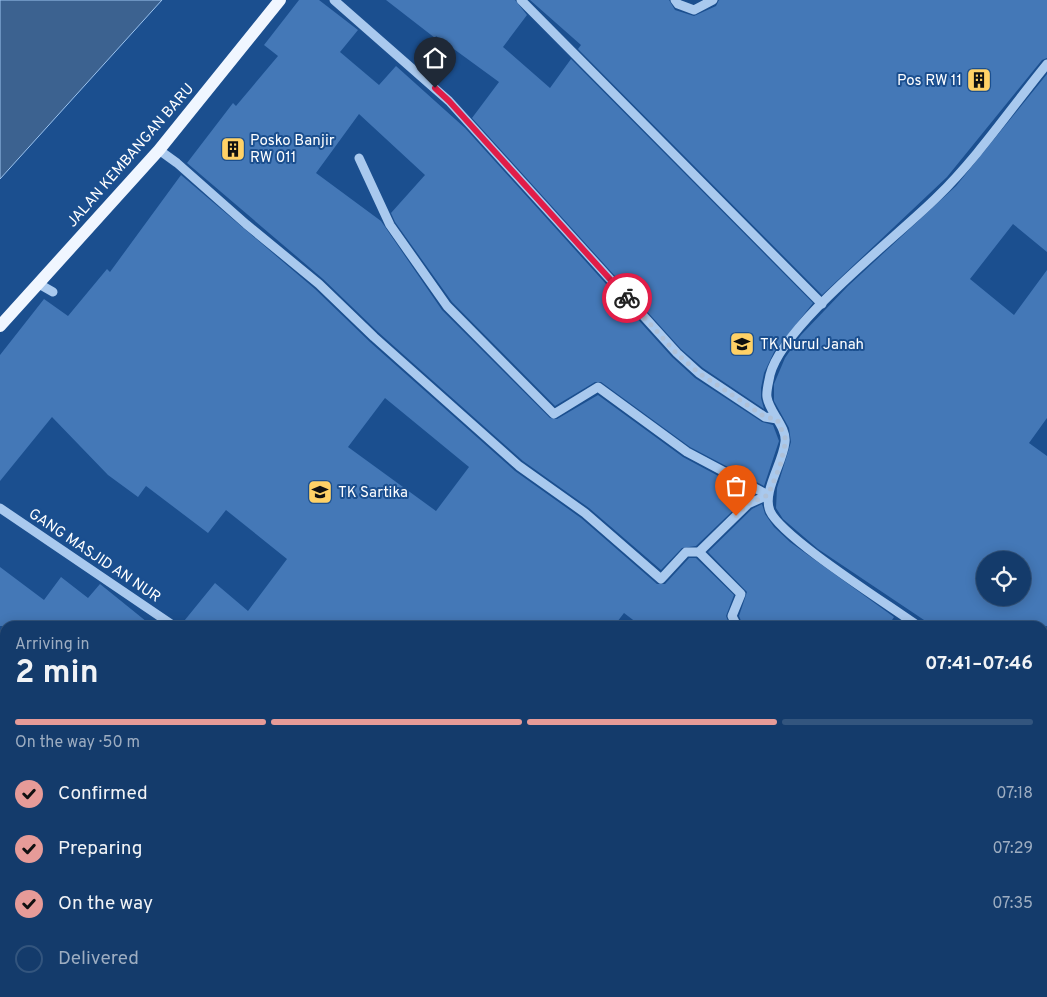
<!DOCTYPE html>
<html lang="en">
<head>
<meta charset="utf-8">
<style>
	:root { --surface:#143b6b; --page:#1d4271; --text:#f1f3f6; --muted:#9dadc1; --line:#33557e; --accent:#e69b98 }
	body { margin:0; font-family:Overpass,sans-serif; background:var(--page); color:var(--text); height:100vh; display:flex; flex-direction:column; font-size:19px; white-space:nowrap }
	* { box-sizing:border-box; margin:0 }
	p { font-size:16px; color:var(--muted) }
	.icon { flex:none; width:28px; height:28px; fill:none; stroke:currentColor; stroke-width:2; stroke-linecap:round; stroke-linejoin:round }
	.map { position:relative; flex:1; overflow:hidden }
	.panel { position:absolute; left:0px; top:621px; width:1048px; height:376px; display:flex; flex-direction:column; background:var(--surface); border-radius:15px 15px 0 0; box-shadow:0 2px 12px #0003,0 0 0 1px var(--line) }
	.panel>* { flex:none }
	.tools { position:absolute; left:976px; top:551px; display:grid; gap:10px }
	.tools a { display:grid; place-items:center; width:55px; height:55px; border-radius:50%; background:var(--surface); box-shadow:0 2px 12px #0003,0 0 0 1px var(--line); font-size:25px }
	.pin { position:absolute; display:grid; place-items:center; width:42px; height:42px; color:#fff; margin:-51px -21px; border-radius:50% 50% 50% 0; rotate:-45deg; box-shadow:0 0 5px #0007 }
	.pin .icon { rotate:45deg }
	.courier { position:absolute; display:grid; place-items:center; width:50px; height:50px; margin:-25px; border:4px solid #e11d48; border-radius:50%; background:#fff; color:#222; box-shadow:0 1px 6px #0007 }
	.head em { font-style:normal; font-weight:700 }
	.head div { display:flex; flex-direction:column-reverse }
	.head { display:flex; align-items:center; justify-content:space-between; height:85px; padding:0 15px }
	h1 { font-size:32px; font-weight:700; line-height:38px }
	.bar { display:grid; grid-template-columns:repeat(4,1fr); gap:8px 5px; align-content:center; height:60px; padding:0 15px }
	.bar i { height:6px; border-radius:4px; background:var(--line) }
	.bar .current { background:var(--accent) }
	.bar p { grid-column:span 4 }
	ol { padding:0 15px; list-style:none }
	li { display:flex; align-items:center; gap:15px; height:55px }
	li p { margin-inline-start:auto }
	li .icon { padding:5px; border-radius:50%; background:var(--accent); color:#111; stroke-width:4 }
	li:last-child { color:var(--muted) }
	li i { width:28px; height:28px; border:2px solid var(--line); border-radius:50% }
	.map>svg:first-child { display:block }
</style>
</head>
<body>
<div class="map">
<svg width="1047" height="997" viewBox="0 0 1047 997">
	<rect width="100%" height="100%" fill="#1b4f8f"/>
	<path fill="#2e69ad" d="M0 944 5 947V992L81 993 88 997H0Z"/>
	<path fill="#3c6290" stroke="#9cc4f0" d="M0 0H162L0 179Z"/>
	<g fill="#4478b7" fill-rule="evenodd">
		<path d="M299 0H319L358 30 340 52 379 85 396 66 465 128 672 357 695 378 762 422 773 425 779 441 764 486 690 447 601 382H595L555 406 452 302 395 222 391 213 425 175 359 114 316 173 381 221 442 310 550 418 557 419 598 395 683 457 754 495 744 500 696 546 682 548 661 570 589 508 523 461 378 332 323 279 187 163 233 103 236 106 278 56 264 45Z"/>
		<path d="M386 0H515L527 15 503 47 550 88 571 59 813 303 774 352 764 373 761 388V398L764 409 703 368 681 349 472 118 499 82 436 36 435 38Z"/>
		<path d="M530 0H669L675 10 694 16 716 6 719 0H1047V58L1042 60 947 177 822 295 578 49 581 45Z"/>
		<path d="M1047 74V252L1013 224 970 279 1014 315 1047 270V418L1029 443 1047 456V626H933L818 549 783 519 776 508 777 488 791 442 789 428 774 401V384L785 358 801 335 848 286 956 186ZM985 560H1022V598H985Z"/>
		<path d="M181 175 315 289 370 342 515 471 581 518 657 584H665L689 558H696L734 595 726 616 730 626H641L624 613 614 626H180L215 583 248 611 287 559 226 510 208 533 146 486 138 497 108 475 52 417 0 481V355L44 299 68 316 107 269 110 272ZM385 398 469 467 436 511 348 447Z"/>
		<path d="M762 504 765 514 774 527 790 542 894 617 888 626H743L739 616 747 592 708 552 752 509Z"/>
		<path d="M0 567 44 600 61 577 88 598 100 584 152 626H0Z"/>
	</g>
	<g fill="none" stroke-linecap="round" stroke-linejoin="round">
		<g stroke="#a9c9ee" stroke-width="9">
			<path d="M334 0 449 101 677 353 699 373 765 417 777 419"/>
			<path d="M521 0 822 304"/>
			<path d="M675 0 678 4 694 10 713 0"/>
			<path d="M159 150 177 163 246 224 319 284 374 337 519 466 585 513 661 579 686 552H699L748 504 768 495"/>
			<path d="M359 158 390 225 447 306 554 414 598 387 687 452 768 495"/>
			<path d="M39 284 53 292"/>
			<path d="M0 508 174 626"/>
			<path d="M699 552 741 594 732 616 737 626"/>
			<path d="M918 626C889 605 782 538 770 511 762 492 783 463 785 442 787 427 769 412 767 397 766 391 769 381 770 375 783 324 897 237 937 197 978 157 1011 108 1047 64"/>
			<path d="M0 643 5 646"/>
			<path d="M1042 650 1047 644"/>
			<path d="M1042 712 1047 715"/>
			<path d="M0 813 5 816"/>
			<path d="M1042 816 1047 809"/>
			<path d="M0 931 5 934"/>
			<path d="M112 992 120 997"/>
			<path d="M292 992 299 997"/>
			<path d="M816 992 822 997"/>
			<path d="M318 997 324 992"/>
			<path d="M936 997 939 992"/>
		</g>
		<path stroke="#f0f6ff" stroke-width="12" d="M0 326 159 150 280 0"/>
		<g stroke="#fff" stroke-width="4" stroke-dasharray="9 4" stroke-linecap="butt">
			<path d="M0 853 5 856"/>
			<path d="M0 912 5 915"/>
			<path d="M140 992 148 997"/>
			<path d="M232 992 240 997"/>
		</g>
	</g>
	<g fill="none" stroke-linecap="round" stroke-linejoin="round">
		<path stroke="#afc1d8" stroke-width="5" stroke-dasharray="0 9" d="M627 298 677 354 699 373 765 417 777 419 786 440 780 466 768 495 748 504 736 516"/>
		<path stroke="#e11d48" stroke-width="6" d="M435 88 449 101 627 298"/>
	</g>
	<defs>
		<symbol id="building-square" viewBox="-11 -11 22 22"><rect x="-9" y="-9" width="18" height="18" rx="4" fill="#ffd166" stroke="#1b4f8f"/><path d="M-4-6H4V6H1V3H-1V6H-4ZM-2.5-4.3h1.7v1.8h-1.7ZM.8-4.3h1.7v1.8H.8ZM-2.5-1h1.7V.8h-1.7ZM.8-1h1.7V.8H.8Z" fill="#111"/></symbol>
		<symbol id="school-square" viewBox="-11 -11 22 22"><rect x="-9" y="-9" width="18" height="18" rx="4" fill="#ffd166" stroke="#1b4f8f"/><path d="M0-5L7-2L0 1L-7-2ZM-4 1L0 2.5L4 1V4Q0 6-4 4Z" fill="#111"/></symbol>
	</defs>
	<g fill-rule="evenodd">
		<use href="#building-square" x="965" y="66" width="28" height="28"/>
		<use href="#building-square" x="219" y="135" width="28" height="28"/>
		<use href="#school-square" x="728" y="330" width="28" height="28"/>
		<use href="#school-square" x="306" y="478" width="28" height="28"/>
	</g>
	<g text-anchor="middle" stroke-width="4" stroke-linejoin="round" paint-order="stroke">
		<g font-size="15" fill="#fff" stroke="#1b4f8f" text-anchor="start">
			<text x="962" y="85" text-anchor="end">Pos RW 11</text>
			<text x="250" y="145">Posko Banjir<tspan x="250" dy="17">RW 011</tspan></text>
			<text x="760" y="349">TK Nurul Janah</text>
			<text x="338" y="497">TK Sartika</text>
		</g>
		<g font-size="15" fill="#fff" stroke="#1b4f8f">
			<text transform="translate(130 155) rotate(-49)" y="5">JALAN KEMBANGAN BARU</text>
			<text transform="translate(95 555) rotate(34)" y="5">GANG MASJID AN NUR</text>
		</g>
	</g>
</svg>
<div class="tools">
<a><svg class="icon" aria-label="locate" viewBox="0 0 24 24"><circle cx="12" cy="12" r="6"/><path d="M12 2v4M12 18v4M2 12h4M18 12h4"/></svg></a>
</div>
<div class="pin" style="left:736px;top:516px;background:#ea580c"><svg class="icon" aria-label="bag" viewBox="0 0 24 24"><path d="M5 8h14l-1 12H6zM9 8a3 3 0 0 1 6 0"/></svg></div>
<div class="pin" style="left:435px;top:88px;background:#1f2937"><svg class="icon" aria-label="home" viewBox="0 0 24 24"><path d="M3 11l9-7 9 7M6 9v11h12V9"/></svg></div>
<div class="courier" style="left:627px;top:298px"><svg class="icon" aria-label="bike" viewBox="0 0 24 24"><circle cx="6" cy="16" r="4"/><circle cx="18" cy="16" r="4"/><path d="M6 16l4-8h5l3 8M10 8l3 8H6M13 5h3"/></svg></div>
<section class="panel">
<div class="head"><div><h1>2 min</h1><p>Arriving in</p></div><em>07:41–07:46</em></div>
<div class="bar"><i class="current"></i><i class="current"></i><i class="current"></i><i></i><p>On the way · 50 m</p></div>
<ol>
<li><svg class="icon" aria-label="check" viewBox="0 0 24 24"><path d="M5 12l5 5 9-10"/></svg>Confirmed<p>07:18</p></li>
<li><svg class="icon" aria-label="check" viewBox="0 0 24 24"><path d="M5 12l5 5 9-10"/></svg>Preparing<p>07:29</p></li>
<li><svg class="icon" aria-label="check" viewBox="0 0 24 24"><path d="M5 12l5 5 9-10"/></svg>On the way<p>07:35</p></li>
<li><i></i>Delivered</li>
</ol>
</section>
</div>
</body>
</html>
